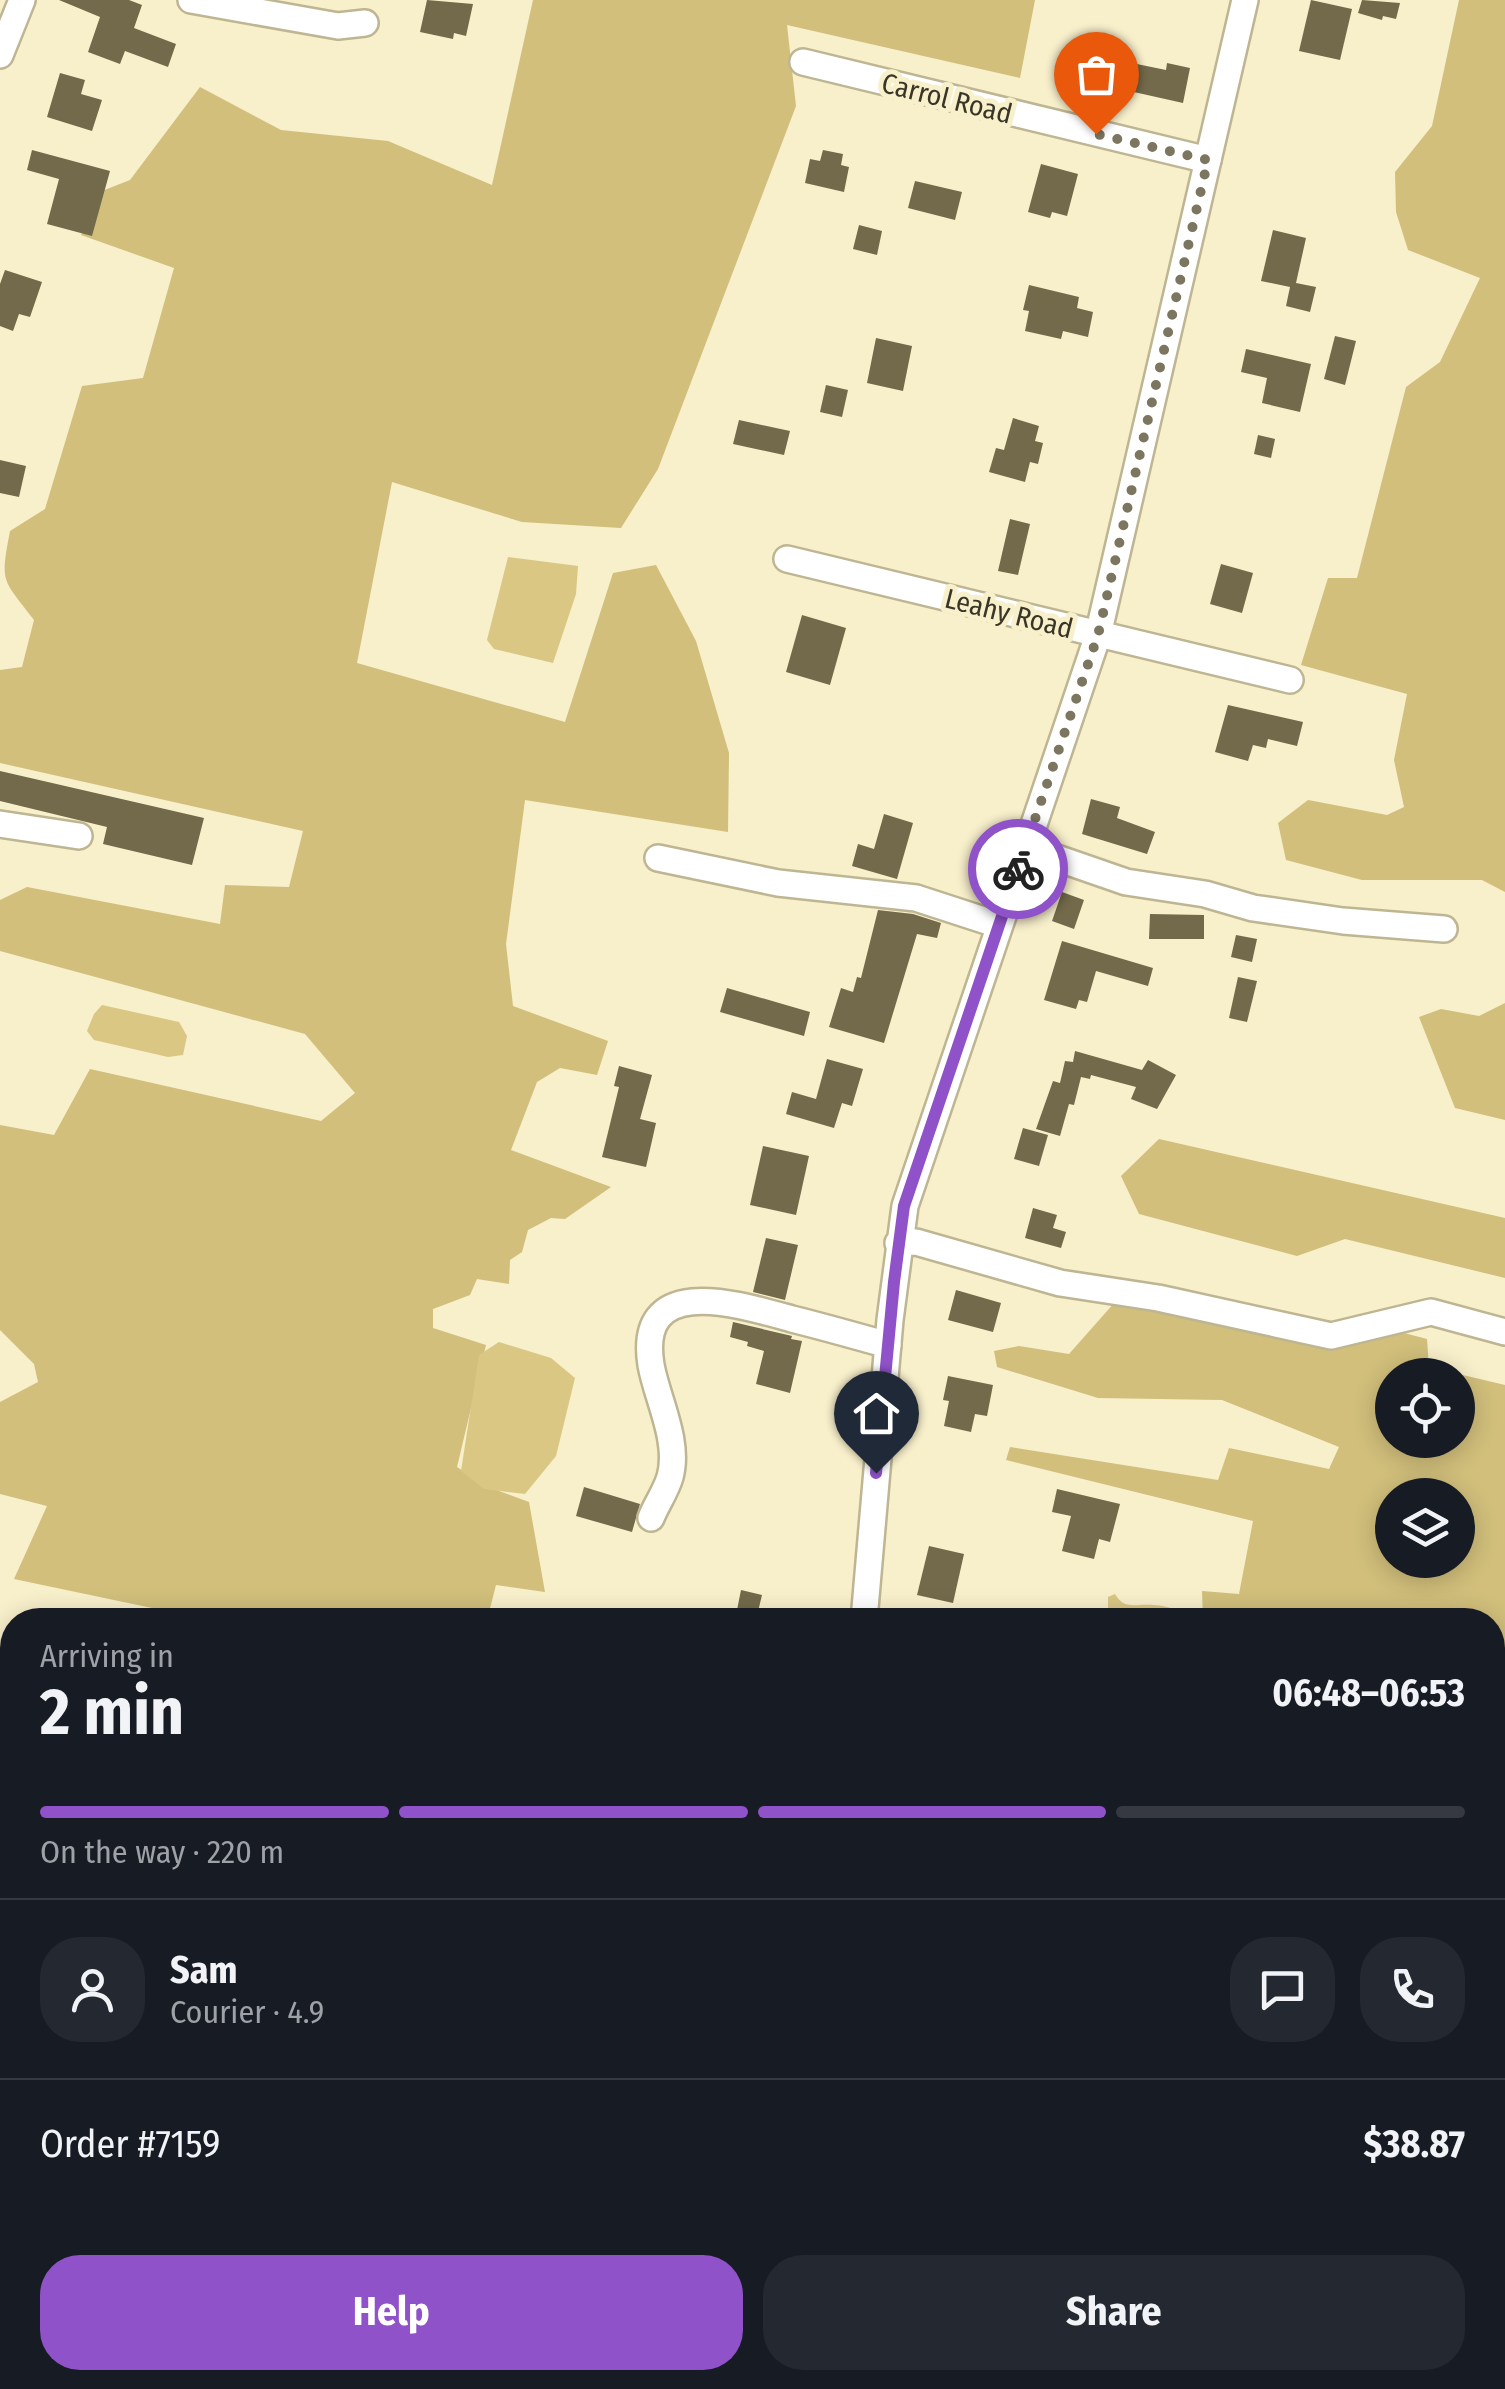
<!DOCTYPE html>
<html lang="en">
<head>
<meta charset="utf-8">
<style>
	:root { --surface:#171b24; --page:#242831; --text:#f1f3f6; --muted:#9ea1a6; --line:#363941; --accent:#9052c8 }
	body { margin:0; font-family:"Fira Sans Condensed",sans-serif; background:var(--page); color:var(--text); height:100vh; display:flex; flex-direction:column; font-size:38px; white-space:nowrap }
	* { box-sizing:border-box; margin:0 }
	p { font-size:32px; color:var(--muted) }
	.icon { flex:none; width:55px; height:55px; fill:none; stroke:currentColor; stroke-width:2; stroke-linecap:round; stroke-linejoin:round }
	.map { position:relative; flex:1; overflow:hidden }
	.panel { position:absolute; left:0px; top:1608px; width:1505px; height:782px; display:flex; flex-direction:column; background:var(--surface); border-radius:40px 40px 0 0; box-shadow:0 5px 25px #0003 }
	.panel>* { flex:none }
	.fabs { position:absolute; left:1375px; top:1358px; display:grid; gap:20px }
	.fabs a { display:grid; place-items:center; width:100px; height:100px; border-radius:50%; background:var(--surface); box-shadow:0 5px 25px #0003; font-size:50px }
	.pin { position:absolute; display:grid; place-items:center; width:85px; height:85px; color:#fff; margin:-102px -42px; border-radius:50% 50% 50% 0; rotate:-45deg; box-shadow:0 0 10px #0007 }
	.pin .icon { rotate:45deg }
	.courier { position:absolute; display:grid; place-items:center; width:100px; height:100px; margin:-50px; border:8px solid #9052c8; border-radius:50%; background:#fff; color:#222; box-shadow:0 2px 12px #0007 }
	.summary em { font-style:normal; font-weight:700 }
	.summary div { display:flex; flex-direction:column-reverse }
	.summary { display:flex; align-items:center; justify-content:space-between; height:170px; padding:0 40px }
	h1 { font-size:65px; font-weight:700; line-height:75px }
	.bar { display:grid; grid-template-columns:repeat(4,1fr); gap:15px 10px; align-content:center; height:120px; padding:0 40px }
	.bar i { height:12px; border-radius:8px; background:var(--line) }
	.bar .active { background:var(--accent) }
	.bar p { grid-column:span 4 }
	.line { display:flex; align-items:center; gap:25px; padding:0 40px; border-top:2px solid var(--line) }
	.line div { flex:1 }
	.round { display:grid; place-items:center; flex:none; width:105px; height:105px; border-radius:40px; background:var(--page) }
	.cta { display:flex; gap:20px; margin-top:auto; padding:20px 40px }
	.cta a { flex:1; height:115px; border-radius:40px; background:var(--accent); color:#fff; font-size:40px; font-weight:700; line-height:115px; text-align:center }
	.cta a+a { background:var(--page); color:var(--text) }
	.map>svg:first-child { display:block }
</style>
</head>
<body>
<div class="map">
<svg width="1505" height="2389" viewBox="0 0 1505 2389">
	<rect width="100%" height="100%" fill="#f8efcb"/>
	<g fill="#d1bf7b" fill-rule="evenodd">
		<path d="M533 0H1035L1020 78 787 25 796 106 658 469 621 528 522 522 392 482 357 663 565 722 613 573 656 565 696 641 729 753 728 832 525 800 506 944 513 1006 608 1041 597 1075 560 1068 537 1082 511 1150 611 1187 565 1219 551 1218 528 1230 522 1252 510 1260 509 1284 477 1279 470 1295 433 1309V1328L486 1345 457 1467 488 1487 529 1502 545 1592 496 1585 487 1620H209L14 1579 47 1506 0 1494V1402L38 1382 34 1364 0 1330V1125L54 1135 90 1069 321 1121 355 1093 305 1034 0 951V900L27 887 220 924 225 885 289 887 303 831 0 763V670L22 667 34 620C2 578 0 584 10 531L45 509 82 386 143 378 174 268 81 235 102 191 130 180 200 87 281 130 388 141 492 185Z"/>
		<path d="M1459 0H1505V892L1482 880H1362L1286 860 1278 823 1308 800 1387 815 1404 807 1394 760 1407 694 1301 665 1328 578H1357L1406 387 1440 362 1480 278 1408 250 1396 212 1395 172 1432 126Z"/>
		<path d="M1505 1003V1120L1455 1108 1419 1017 1441 1009 1479 1016Z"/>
		<path d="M1159 1139 1505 1218V1278L1345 1239 1297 1256 1139 1214 1121 1176Z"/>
		<path d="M1115 1302 1333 1349 1404 1333 1427 1339 1429 1367 1505 1385V2253L1492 2241V1620H1203L1202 1591 1239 1594 1253 1521 1006 1460 1010 1447 1218 1480 1229 1448 1329 1469 1339 1447 1222 1400 1098 1398 997 1367 994 1351 1019 1346 1069 1354ZM1392 1375H1458V1440H1392ZM1392 1495H1458V1560H1392Z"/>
		<path d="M0 1752 12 1754V1871L0 1866Z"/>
		<path d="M12 1965V2126L0 2124V2009Z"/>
		<path d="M1493 2339 1505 2342V2384L1479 2378H1492Z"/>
		<path d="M186 2378H476L472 2389H184Z"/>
	</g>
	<g fill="#d9c783">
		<path d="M508 557 578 566 576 594 553 663 494 649 487 640Z"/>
		<path d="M102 1005 179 1022 187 1036 183 1055 168 1057 94 1040 87 1031 94 1014Z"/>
		<path d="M499 1342 551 1358 575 1378 556 1456 525 1494 484 1489 461 1471 479 1355Z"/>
		<path d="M1115 1594C1125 1611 1136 1603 1153 1605 1161 1605 1170 1608 1179 1610L1187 1620H1108V1597Z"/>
		<path d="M41 2378H151L149 2389H41Z"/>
	</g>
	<g fill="#726a4a">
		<path d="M59 0H129L142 5 134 28 176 44 168 67 125 51 120 64 88 52 100 17Z"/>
		<path d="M427 0 473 4 466 36 454 33 453 39 420 32Z"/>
		<path d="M1311 0 1352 9 1340 60 1299 51Z"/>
		<path d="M1362 0 1400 3 1396 19 1383 16 1382 20 1358 13Z"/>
		<path d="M1071 58 1094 61 1090 88 1067 85Z"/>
		<path d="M1122 61 1166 70 1167 63 1190 68 1183 103 1116 88Z"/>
		<path d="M60 73 85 80 81 94 102 100 92 131 47 117Z"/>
		<path d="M32 150 110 171 92 236 47 224 59 179 27 170Z"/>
		<path d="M823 150 843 154 841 165 849 167 844 192 805 183 810 159 820 161Z"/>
		<path d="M1041 164 1078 174 1067 216 1052 212 1050 218 1028 212Z"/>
		<path d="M915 181 962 192 955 220 908 208Z"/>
		<path d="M859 225 882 231 877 255 853 249Z"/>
		<path d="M1273 230 1306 238 1296 283 1316 287 1310 312 1286 306 1290 287 1261 281Z"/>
		<path d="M5 270 42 282 30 317 19 314 13 331 0 326V284Z"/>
		<path d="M1029 285 1079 297 1077 308 1093 312 1088 337 1063 331 1061 339 1025 331 1029 311 1023 310Z"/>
		<path d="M1335 336 1356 341 1345 385 1324 379Z"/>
		<path d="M876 338 912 346 903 391 867 383Z"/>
		<path d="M1246 349 1311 364 1300 412 1262 403 1267 378 1241 372Z"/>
		<path d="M826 385 848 390 842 417 820 412Z"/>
		<path d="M1013 418 1039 426 1035 441 1043 443 1038 464 1030 462 1025 482 989 472 996 448 1004 450Z"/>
		<path d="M739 420 790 431 784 455 733 444Z"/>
		<path d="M1258 435 1275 439 1271 458 1254 454Z"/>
		<path d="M0 460 26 466 19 497 0 493Z"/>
		<path d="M1010 519 1030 524 1018 575 998 571Z"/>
		<path d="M1221 564 1253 573 1242 613 1210 604Z"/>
		<path d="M802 615 846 628 830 685 786 672Z"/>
		<path d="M1228 705 1303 722 1297 746 1268 739 1266 748 1253 745 1248 761 1215 752Z"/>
		<path d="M0 771 204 818 192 865 103 844 107 827 0 801Z"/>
		<path d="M1091 799 1120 807 1117 818 1155 832 1147 854 1082 834Z"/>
		<path d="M884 814 913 823 897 879 852 866 858 844 874 849Z"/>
		<path d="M1062 892 1084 900 1074 929 1052 921Z"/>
		<path d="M878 910 913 914 941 923 937 938 917 934 884 1043 829 1027 841 988 853 992 857 977 861 978Z"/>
		<path d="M1150 914 1204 915V939H1149Z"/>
		<path d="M1236 935 1257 939 1252 962 1231 957Z"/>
		<path d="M1062 941 1153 968 1148 986 1096 971 1087 1002 1079 1000 1076 1009 1044 1000Z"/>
		<path d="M1238 977 1257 981 1247 1022 1229 1018Z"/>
		<path d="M727 988 810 1012 804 1036 720 1012Z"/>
		<path d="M1075 1051 1142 1070 1148 1060 1176 1075 1157 1109 1131 1099 1136 1087 1091 1075 1090 1079 1081 1077 1074 1105 1069 1104 1060 1136 1036 1129 1053 1081 1060 1083 1065 1061 1073 1062Z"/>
		<path d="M827 1059 863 1069 852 1106 842 1103 834 1128 786 1114 792 1092 816 1099Z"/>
		<path d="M619 1066 652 1075 640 1119 656 1123 646 1167 602 1157 619 1087 614 1086Z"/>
		<path d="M1023 1128 1048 1135 1039 1166 1014 1159Z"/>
		<path d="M763 1146 809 1156 796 1215 750 1205Z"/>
		<path d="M1033 1208 1057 1215 1053 1228 1066 1232 1061 1248 1025 1238Z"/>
		<path d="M766 1238 798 1245 785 1300 753 1292Z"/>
		<path d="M956 1290 1001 1303 993 1332 948 1320Z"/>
		<path d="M733 1322 792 1336 791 1339 802 1341 790 1393 756 1384 764 1351 747 1346 748 1342 730 1337Z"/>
		<path d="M948 1376 993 1385 987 1416 975 1414 971 1432 944 1426 949 1401 943 1400Z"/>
		<path d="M584 1487 640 1504 632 1532 576 1516Z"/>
		<path d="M1057 1489 1120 1504 1110 1542 1099 1539 1094 1559 1062 1551 1071 1516 1052 1512Z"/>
		<path d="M929 1546 964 1554 953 1603 917 1595Z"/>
		<path d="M741 1590 762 1595 756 1620H735Z"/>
	</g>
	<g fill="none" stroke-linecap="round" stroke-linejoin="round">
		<defs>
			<g id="minor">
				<path d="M191 0 338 26 365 23"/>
				<path d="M0 55 22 0"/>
				<path d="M803 62 1208 160"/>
				<path d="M787 559 1290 680"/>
				<path d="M0 824 79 836"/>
				<path d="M1025 847 1126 882 1205 894 1253 908 1343 921 1444 929"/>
				<path d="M658 858 778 883 916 898 999 925"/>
				<path d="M898 1243 916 1242 1060 1283 1158 1298 1331 1336 1431 1312 1505 1332"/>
				<path d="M651 1518C656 1505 666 1491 670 1477 680 1441 657 1399 651 1365 636 1271 741 1305 792 1319 824 1327 856 1336 888 1345"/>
				<path d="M864 1620 890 1320 905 1206 1098 635 1245 0"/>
				<path d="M750 2389 752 2378"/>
			</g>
		</defs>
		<use href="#minor" stroke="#beb592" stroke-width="30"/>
		<use href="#minor" stroke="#fff" stroke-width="25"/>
	</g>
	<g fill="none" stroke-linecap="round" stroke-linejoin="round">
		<path stroke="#7c7660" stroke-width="10" stroke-dasharray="0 18" d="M1018 869 1098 635 1208 160 1096 134"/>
		<path stroke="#9052c8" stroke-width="12" d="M876 1473 894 1282 904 1206 1018 869"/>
	</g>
	<g text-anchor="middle" stroke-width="10" stroke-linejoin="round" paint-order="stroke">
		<g font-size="28" fill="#393527" stroke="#f8efcb">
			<text transform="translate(947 98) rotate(14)" y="10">Carrol Road</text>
			<text transform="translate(1009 613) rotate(14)" y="10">Leahy Road</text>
		</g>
	</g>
</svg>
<div class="fabs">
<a><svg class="icon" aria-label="locate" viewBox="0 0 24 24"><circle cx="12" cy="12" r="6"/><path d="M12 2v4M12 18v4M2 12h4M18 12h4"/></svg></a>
<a><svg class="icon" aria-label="layers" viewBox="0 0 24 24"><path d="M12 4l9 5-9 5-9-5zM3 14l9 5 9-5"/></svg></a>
</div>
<div class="pin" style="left:1096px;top:134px;background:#ea580c"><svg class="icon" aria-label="bag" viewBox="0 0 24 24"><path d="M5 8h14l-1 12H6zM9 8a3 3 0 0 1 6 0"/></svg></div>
<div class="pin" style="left:876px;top:1473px;background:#1f2937"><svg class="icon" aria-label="home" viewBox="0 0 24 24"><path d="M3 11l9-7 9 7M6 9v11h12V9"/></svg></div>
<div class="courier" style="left:1018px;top:869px"><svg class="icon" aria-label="bike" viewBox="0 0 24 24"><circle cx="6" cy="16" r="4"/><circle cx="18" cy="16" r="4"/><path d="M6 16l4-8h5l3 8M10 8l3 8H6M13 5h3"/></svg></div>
<section class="panel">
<div class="summary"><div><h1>2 min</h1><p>Arriving in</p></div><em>06:48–06:53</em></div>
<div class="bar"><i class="active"></i><i class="active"></i><i class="active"></i><i></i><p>On the way · 220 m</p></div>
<div class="line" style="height:180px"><a class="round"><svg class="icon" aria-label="person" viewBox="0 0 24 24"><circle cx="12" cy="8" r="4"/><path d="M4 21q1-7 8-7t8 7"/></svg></a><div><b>Sam</b><p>Courier · 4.9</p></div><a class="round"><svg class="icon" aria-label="chat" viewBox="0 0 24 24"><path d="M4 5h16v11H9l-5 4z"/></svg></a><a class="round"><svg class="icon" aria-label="phone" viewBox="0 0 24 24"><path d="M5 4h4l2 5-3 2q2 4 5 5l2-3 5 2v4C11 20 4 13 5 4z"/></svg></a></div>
<div class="line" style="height:130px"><div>Order #7159</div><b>$38.87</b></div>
<div class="cta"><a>Help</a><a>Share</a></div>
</section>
</div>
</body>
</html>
